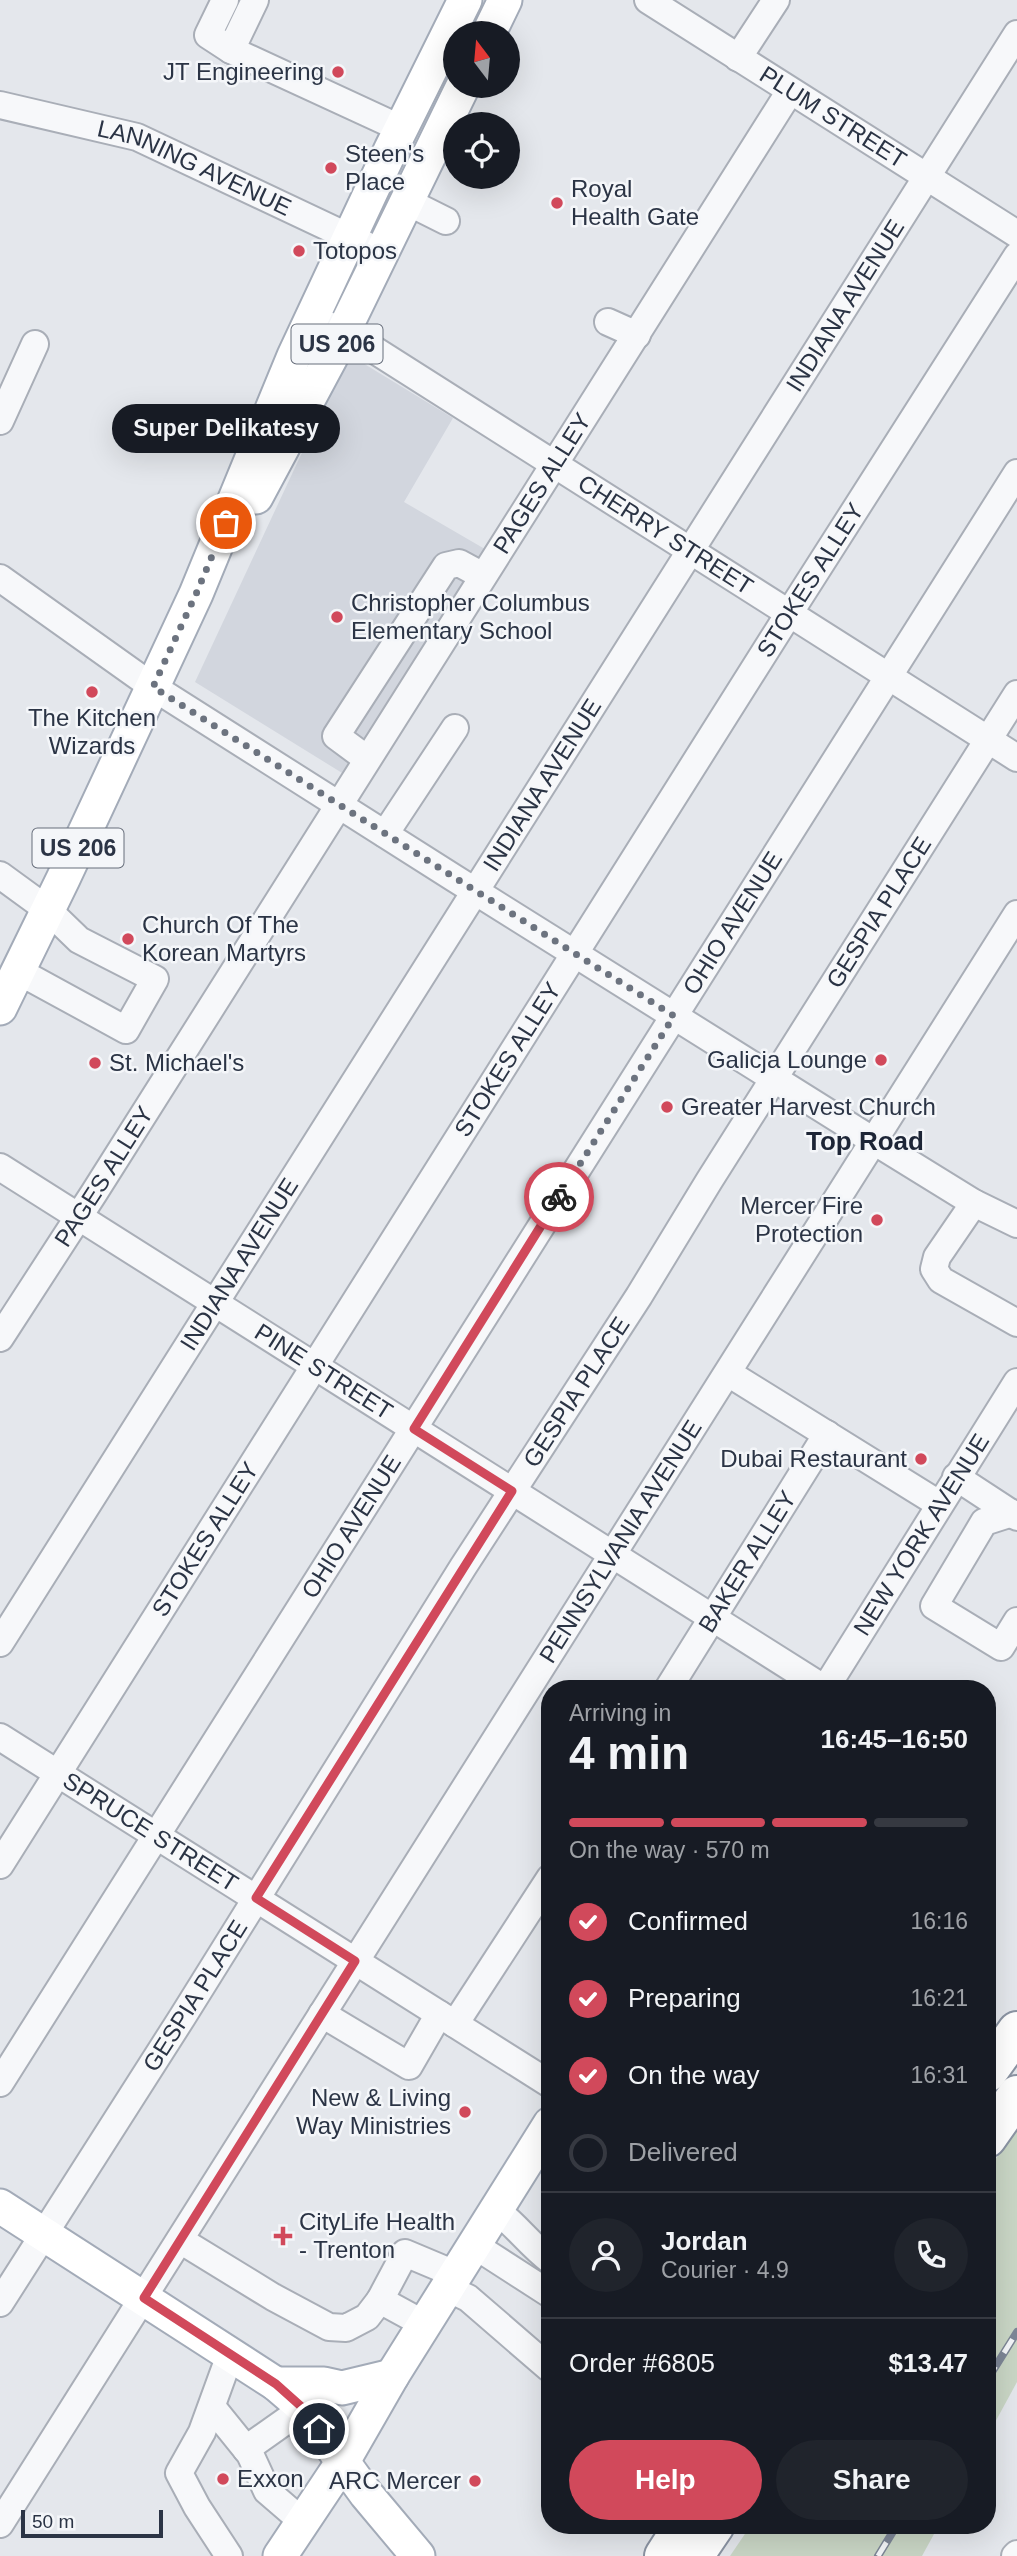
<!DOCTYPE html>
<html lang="en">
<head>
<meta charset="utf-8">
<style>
	:root { --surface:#171b24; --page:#20242c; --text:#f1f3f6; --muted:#9ea1a6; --line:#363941; --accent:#d1495b }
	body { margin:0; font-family:Arial,sans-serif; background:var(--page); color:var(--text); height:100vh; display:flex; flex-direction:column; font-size:26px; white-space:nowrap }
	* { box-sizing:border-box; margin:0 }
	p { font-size:23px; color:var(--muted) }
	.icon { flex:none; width:38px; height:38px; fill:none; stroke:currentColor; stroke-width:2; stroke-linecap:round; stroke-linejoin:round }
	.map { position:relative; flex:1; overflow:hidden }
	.sheet { position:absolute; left:541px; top:1680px; width:455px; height:854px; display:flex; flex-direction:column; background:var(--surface); border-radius:28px; box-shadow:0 7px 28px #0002 }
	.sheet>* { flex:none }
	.needle { width:46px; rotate:344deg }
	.fabs { position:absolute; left:443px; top:21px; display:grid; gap:14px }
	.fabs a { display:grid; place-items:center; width:77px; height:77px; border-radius:50%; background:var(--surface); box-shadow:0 7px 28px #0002; font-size:35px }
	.scale { position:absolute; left:21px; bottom:18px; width:142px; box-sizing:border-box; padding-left:7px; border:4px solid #2b3445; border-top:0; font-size:19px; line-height:24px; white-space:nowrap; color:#2b3445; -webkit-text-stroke:5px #f4f6f9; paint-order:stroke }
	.pin { position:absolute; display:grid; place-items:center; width:60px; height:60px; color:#fff; margin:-30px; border:4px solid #fff; border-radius:50%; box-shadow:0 2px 7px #0007 }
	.courier { position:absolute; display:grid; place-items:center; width:70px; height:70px; margin:-35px; border:5px solid #d1495b; border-radius:50%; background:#fff; color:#222; box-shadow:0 2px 9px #0007 }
	.bubble { position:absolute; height:49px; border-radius:24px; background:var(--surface); box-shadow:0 7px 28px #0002; font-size:23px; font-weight:600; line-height:49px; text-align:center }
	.overview em { font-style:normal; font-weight:600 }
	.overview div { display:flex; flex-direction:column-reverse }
	.overview { display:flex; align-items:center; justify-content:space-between; height:119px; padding:0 28px }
	h1 { font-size:46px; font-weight:600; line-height:52px }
	.bar { display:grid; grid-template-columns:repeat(4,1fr); gap:10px 7px; align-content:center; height:84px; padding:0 28px }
	.bar i { height:9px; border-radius:5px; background:var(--line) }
	.bar .current { background:var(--accent) }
	.bar p { grid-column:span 4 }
	.line { display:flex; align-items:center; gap:18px; padding:0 28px; border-top:2px solid var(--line) }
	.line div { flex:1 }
	.round { display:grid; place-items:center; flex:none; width:74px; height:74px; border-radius:37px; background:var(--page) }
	ol { padding:0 28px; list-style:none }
	li { display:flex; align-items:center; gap:21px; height:77px }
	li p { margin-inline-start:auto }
	li .icon { padding:7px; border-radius:50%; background:var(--accent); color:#fff; stroke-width:4 }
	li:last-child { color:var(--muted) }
	li i { width:38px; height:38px; border:4px solid var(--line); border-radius:50% }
	.cta { display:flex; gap:14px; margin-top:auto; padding:14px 28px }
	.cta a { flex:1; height:80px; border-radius:42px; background:var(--accent); color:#fff; font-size:28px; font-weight:600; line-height:80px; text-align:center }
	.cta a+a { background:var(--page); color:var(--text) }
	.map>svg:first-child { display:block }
</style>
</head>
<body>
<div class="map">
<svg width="1017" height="2556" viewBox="0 0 1017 2556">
	<rect width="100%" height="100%" fill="#e4e7ec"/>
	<path fill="#d2d6de" d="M348 354 453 418 404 502 490 552 347 776 195 682Z"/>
	<g fill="#c9d6c5">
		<path d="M1017 2127V2382L987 2437V2172Z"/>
		<path d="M751 2525H939L922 2556H730Z"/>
	</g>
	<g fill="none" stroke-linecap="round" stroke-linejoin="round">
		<defs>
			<g id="minor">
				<path d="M225 0 208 35 231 50 402 129"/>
				<path id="s1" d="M648 0 1017 234"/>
				<path d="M231 50 255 0"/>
				<path d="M738 58 776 0"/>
				<path id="s2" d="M0 105 137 137 366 245"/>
				<path d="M406 201 446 221"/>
				<path d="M608 322 637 335"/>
				<path id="s3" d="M325 324 343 330 1017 758"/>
				<path d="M0 421 35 344"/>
				<path d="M0 578 153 687 454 878 872 1140 974 1203 1017 1224"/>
				<path d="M367 759 336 736 446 566 459 563 483 576"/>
				<path d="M385 834 455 728"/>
				<path d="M0 875 48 910 79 940 155 979 126 1030 18 971"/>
				<path id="s4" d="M0 1167 825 1689"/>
				<path d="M974 1203 937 1257 934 1269 941 1280 1017 1323"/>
				<path id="s5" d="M0 1338 94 1193 790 91"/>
				<path d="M728 1373 939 1504"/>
				<path d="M956 1477 1017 1517"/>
				<path d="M1012 1513 984 1522 934 1606 1001 1647 1017 1621"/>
				<path id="s6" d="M0 1643 1017 34"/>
				<path id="s7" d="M668 1689 827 1434"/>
				<path id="s8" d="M825 1689 1017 1382"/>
				<path id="s9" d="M0 1737 550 2084"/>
				<path id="s10" d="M0 1865 790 612 1017 256"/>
				<path d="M322 2014 409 2066 439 2014"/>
				<path d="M455 2024 550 1878"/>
				<path id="s11" d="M0 2083 1017 473"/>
				<path d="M496 2210C516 2225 530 2245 550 2260"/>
				<path d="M180 2240 273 2297 329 2327 346 2328 367 2317 380 2300 405 2253 455 2274"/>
				<path d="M474 2245 550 2294"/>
				<path d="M447 2288 468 2298 549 2368"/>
				<path d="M380 2300 424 2324"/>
				<path id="s12" d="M0 2303 183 2016 463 1567 639 1296 709 1181 1017 694"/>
				<path d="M212 2407 250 2454 267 2491 303 2522"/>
				<path d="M246 2449 304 2408"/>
				<path id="s13" d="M0 2524 1017 914"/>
				<path d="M229 2556 197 2507 179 2473 202 2432 230 2355"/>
				<path d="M1015 2556 1017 2554"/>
			</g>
			<g id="major">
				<path d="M489 33 505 0"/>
				<path d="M256 497 331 357 463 86"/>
				<path d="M0 1008 63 879 196 594 294 356 391 149 465 0"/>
				<path d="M0 2206 276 2384 304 2408 366 2494 418 2556"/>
				<path d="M276 2384H324L342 2388 392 2376"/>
				<path d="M280 2556 342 2463 392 2376 550 2124"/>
			</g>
			<g id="highway">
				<path d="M987 2073 1017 2031"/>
				<path d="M987 2138 1017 2095"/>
				<path d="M664 2556 684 2525"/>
				<path d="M694 2556 715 2525"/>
			</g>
		</defs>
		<use href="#minor" stroke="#a9aeb7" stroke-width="30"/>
		<use href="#major" stroke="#a3abb8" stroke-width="37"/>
		<use href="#highway" stroke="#8b94a3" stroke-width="42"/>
		<use href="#minor" stroke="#f7f8fa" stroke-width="26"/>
		<use href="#major" stroke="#fff" stroke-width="33"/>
		<use href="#highway" stroke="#fff" stroke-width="38"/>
		<defs>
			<g id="rail">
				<path d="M987 2380 1017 2332"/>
				<path d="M878 2556 897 2525"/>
			</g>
		</defs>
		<use href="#rail" stroke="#7d8696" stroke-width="8"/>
		<use href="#rail" stroke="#f4f6f9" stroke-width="5" stroke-dasharray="16" stroke-linecap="butt"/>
	</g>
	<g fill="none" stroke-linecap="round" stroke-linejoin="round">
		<path stroke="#6c737f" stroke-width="7" stroke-dasharray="0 12.6" d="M226 523 196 594 153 687 674 1016 559 1197"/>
		<path stroke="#d1495b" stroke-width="9" d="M319 2429 304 2409 276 2384 144 2298 355 1961 256 1898 512 1491 414 1429 559 1197"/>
	</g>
	<g fill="#d1495b" stroke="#f4f6f9" stroke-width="2.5">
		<circle cx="338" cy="72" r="7"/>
		<circle cx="331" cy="168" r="7"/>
		<circle cx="557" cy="203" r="7"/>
		<circle cx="299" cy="251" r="7"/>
		<circle cx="337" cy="617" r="7"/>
		<circle cx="92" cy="692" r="7"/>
		<circle cx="128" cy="939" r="7"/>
		<circle cx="881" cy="1060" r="7"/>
		<circle cx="95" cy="1063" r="7"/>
		<circle cx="667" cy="1107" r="7"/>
		<circle cx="877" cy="1220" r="7"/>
		<circle cx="921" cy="1459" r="7"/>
		<circle cx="465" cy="2112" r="7"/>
		<path d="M279.5 2225.5h7v7h7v7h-7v7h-7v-7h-7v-7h7z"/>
		<circle cx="223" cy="2479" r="7"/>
		<circle cx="475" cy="2481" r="7"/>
	</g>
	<g text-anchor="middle" stroke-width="5" stroke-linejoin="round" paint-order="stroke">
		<g fill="#f4f6f9" stroke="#676e7b" stroke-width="2">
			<rect x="291.5" y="324.5" width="91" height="39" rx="5"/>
			<rect x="32.5" y="828.5" width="91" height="39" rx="5"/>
		</g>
		<g font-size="23" font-weight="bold" fill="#2b3445">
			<text x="337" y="352">US 206</text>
			<text x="78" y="856">US 206</text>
		</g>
		<g font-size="24" fill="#2b3445" stroke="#f4f6f9" text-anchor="start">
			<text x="324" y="80" text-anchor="end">JT Engineering</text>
			<text x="345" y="162">Steen's<tspan x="345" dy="28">Place</tspan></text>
			<text x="571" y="197">Royal<tspan x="571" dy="28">Health Gate</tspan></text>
			<text x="313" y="259">Totopos</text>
			<text x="351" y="611">Christopher Columbus<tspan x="351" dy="28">Elementary School</tspan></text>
			<text x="92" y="726" text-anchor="middle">The Kitchen<tspan x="92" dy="28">Wizards</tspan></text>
			<text x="142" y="933">Church Of The<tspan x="142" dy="28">Korean Martyrs</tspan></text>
			<text x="867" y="1068" text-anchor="end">Galicja Lounge</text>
			<text x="109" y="1071">St. Michael's</text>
			<text x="681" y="1115">Greater Harvest Church</text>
			<text x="863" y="1214" text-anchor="end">Mercer Fire<tspan x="863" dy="28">Protection</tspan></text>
			<text x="907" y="1467" text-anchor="end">Dubai Restaurant</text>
			<text x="451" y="2106" text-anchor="end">New &amp; Living<tspan x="451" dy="28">Way Ministries</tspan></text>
			<text x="299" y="2230">CityLife Health<tspan x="299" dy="28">- Trenton</tspan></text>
			<text x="237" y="2487">Exxon</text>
			<text x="461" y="2489" text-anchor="end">ARC Mercer</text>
		</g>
		<g font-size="24" fill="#2b3445" stroke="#f4f6f9">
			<text dy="8" stroke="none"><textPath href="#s1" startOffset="219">PLUM STREET</textPath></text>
			<text dy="8" stroke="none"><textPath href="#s2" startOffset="205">LANNING AVENUE</textPath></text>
			<text dy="8" stroke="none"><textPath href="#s6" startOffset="1582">INDIANA AVENUE</textPath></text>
			<text dy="8" stroke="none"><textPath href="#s5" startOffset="1012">PAGES ALLEY</textPath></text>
			<text dy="8" stroke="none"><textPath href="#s3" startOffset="401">CHERRY STREET</textPath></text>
			<text dy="8" stroke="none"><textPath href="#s10" startOffset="1519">STOKES ALLEY</textPath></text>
			<text dy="8" stroke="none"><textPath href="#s6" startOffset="1015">INDIANA AVENUE</textPath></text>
			<text dy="8" stroke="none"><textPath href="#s12" startOffset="1645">GESPIA PLACE</textPath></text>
			<text dy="8" stroke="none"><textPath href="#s11" startOffset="1372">OHIO AVENUE</textPath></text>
			<text dy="8" stroke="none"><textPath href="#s10" startOffset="952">STOKES ALLEY</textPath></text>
			<text dy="8" stroke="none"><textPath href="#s5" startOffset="192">PAGES ALLEY</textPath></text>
			<text dy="8" stroke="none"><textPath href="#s6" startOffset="448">INDIANA AVENUE</textPath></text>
			<text dy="8" stroke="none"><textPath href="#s4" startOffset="383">PINE STREET</textPath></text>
			<text dy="8" stroke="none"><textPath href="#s12" startOffset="1078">GESPIA PLACE</textPath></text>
			<text dy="8" stroke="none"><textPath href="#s11" startOffset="658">OHIO AVENUE</textPath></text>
			<text dy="8" stroke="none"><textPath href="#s8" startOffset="182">NEW YORK AVENUE</textPath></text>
			<text dy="8" stroke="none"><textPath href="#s10" startOffset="385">STOKES ALLEY</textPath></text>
			<text dy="8" stroke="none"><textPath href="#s13" startOffset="1162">PENNSYLVANIA AVENUE</textPath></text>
			<text dy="8" stroke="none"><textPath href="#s7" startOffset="150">BAKER ALLEY</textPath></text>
			<text dy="8" stroke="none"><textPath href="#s9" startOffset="178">SPRUCE STREET</textPath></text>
			<text dy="8" stroke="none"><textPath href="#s12" startOffset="364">GESPIA PLACE</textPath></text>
		</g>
		<g font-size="26" font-weight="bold" fill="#1d2536" stroke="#f4f6f9">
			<text x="865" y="1150">Top Road</text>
		</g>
	</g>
</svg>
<div class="fabs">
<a><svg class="needle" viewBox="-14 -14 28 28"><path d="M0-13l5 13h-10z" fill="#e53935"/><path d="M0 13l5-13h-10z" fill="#9ea1a6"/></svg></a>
<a><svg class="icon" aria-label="locate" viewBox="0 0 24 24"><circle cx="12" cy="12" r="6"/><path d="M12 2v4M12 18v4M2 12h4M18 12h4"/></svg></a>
</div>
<div class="scale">50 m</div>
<div class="pin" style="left:226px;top:523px;background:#ea580c"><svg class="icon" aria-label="bag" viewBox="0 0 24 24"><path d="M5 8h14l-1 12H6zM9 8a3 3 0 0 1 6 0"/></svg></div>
<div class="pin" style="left:319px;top:2429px;background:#1f2937"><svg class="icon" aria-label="home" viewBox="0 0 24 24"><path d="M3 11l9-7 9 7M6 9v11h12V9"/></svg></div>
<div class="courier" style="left:559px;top:1197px"><svg class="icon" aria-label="bike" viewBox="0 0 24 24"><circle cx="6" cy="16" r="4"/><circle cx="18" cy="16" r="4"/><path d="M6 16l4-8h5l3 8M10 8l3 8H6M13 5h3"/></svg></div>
<div class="bubble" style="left:112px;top:404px;width:228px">Super Delikatesy</div>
<section class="sheet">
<div class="overview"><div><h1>4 min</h1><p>Arriving in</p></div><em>16:45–16:50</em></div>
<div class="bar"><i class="current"></i><i class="current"></i><i class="current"></i><i></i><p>On the way · 570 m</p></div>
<ol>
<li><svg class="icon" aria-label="check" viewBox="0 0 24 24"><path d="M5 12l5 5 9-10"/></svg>Confirmed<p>16:16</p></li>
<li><svg class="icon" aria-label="check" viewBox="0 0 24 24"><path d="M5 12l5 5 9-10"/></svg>Preparing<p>16:21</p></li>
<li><svg class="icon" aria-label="check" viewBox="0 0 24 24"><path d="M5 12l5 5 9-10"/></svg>On the way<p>16:31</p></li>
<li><i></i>Delivered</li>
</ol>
<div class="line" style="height:126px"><a class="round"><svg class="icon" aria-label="person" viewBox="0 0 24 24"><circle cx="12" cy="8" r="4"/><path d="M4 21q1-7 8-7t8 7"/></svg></a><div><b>Jordan</b><p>Courier · 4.9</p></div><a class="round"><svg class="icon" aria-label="phone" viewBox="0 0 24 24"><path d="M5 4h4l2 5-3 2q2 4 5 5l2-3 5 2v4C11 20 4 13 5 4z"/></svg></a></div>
<div class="line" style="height:91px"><div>Order #6805</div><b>$13.47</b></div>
<div class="cta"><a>Help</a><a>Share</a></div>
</section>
</div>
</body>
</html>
